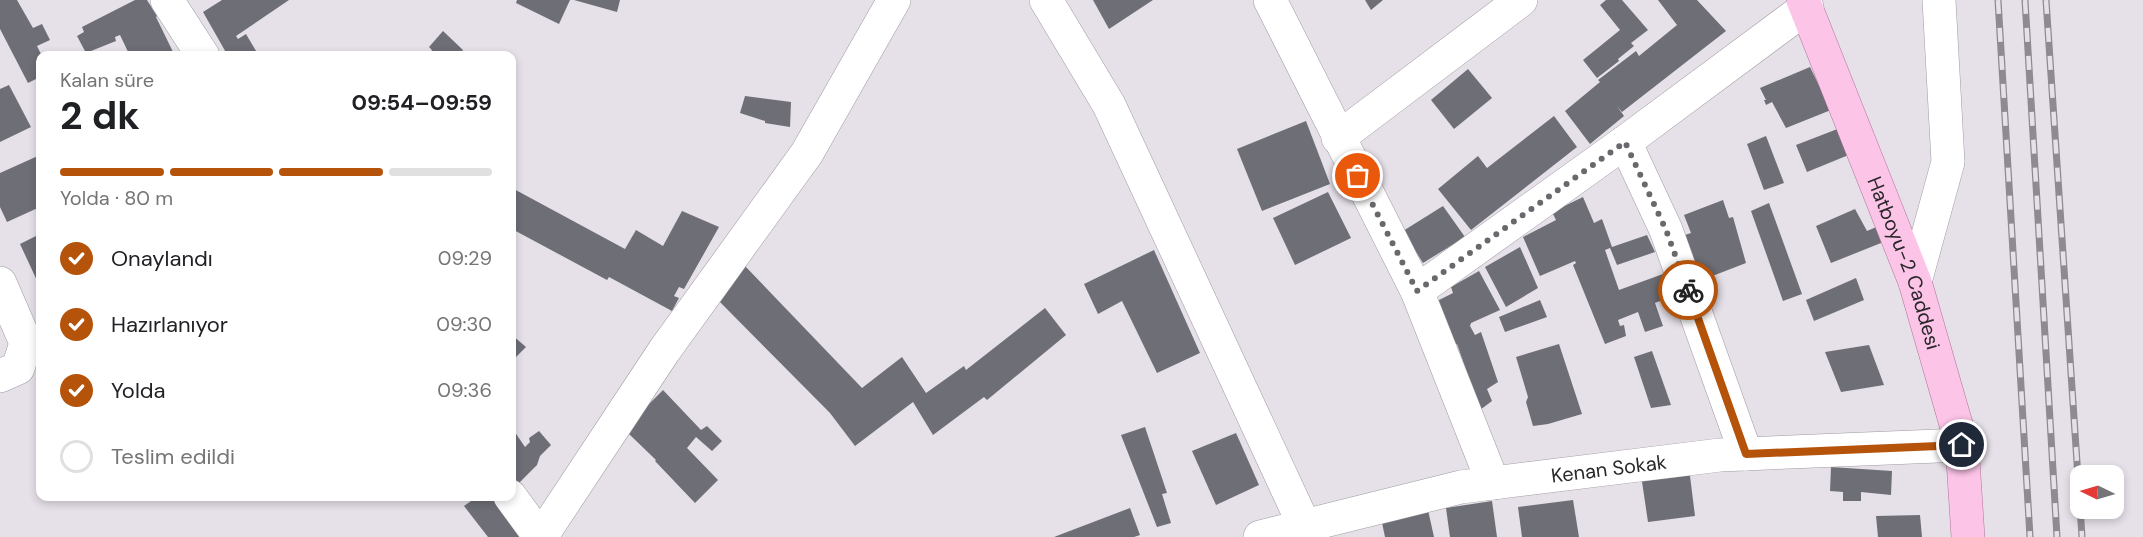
<!DOCTYPE html>
<html lang="tr">
<head>
<meta charset="utf-8">
<style>
	:root { --surface:#fff; --page:#f6f6f6; --text:#202124; --muted:#757577; --line:#e0e0e0; --accent:#b45309 }
	body { margin:0; font-family:"DM Sans",sans-serif; background:var(--page); color:var(--text); height:100vh; display:flex; flex-direction:column; font-size:22px; white-space:nowrap }
	* { box-sizing:border-box; margin:0 }
	p { font-size:20px; color:var(--muted) }
	.icon { flex:none; width:33px; height:33px; fill:none; stroke:currentColor; stroke-width:2; stroke-linecap:round; stroke-linejoin:round }
	.map { position:relative; flex:1; overflow:hidden }
	.panel { position:absolute; left:36px; top:51px; width:480px; height:450px; display:flex; flex-direction:column; background:var(--surface); border-radius:12px; box-shadow:0 3px 9px #0003 }
	.panel>* { flex:none }
	.needle { width:39px; rotate:275deg }
	.tools { position:absolute; left:2070px; top:465px; display:grid; gap:12px }
	.tools a { display:grid; place-items:center; width:54px; height:54px; border-radius:12px; background:var(--surface); box-shadow:0 3px 9px #0003; font-size:30px }
	.pin { position:absolute; display:grid; place-items:center; width:51px; height:51px; color:#fff; margin:-26px; border:3px solid #fff; border-radius:50%; box-shadow:0 2px 6px #0007 }
	.courier { position:absolute; display:grid; place-items:center; width:60px; height:60px; margin:-30px; border:4px solid #b45309; border-radius:50%; background:#fff; color:#222; box-shadow:0 2px 8px #0007 }
	.summary em { font-style:normal; font-weight:700 }
	.summary div { display:flex; flex-direction:column-reverse }
	.summary { display:flex; align-items:center; justify-content:space-between; height:102px; padding:0 24px }
	h1 { font-size:39px; font-weight:700; line-height:45px }
	.bar { display:grid; grid-template-columns:repeat(4,1fr); gap:9px 6px; align-content:center; height:72px; padding:0 24px }
	.bar i { height:8px; border-radius:4px; background:var(--line) }
	.bar .active { background:var(--accent) }
	.bar p { grid-column:span 4 }
	ol { padding:0 24px; list-style:none }
	li { display:flex; align-items:center; gap:18px; height:66px }
	li p { margin-inline-start:auto }
	li .icon { padding:6px; border-radius:50%; background:var(--accent); color:#fff; stroke-width:4 }
	li:last-child { color:var(--muted) }
	li i { width:33px; height:33px; border:3px solid var(--line); border-radius:50% }
	.map>svg:first-child { display:block }
</style>
</head>
<body>
<div class="map">
<svg width="2143" height="537" viewBox="0 0 2143 537">
	<rect width="100%" height="100%" fill="#e6e0e9"/>
	<g fill="#6e6e76">
		<path d="M0 0H17L33 28 42 24 50 40 37 46 42 56 40 77 28 83 0 29Z"/>
		<path d="M135 0H147L157 16 156 17 175 56H130L120 35 115 37 116 41 86 53 77 36 84 32 82 27Z"/>
		<path d="M222 0H289L236 36 238 39 246 34 259 56H228L203 12Z"/>
		<path d="M517 0H570L559 24 516 3Z"/>
		<path d="M574 0H620L617 12Z"/>
		<path d="M1093 0H1153L1109 29Z"/>
		<path d="M1365 0H1383L1371 10Z"/>
		<path d="M1606 0H1622L1648 30 1631 43 1634 46 1618 59 1619 61 1597 78 1583 60 1620 30 1600 5Z"/>
		<path d="M1658 0H1697L1726 31 1622 112 1617 106 1624 116 1590 144 1565 111 1600 82 1598 80 1636 51 1639 56 1677 25Z"/>
		<path d="M443 31 463 50 458 56H428L432 50 429 47Z"/>
		<path d="M1810 67 1831 110 1786 128 1772 102 1766 105 1764 100H1766L1760 88Z"/>
		<path d="M1468 69 1492 98 1454 129 1431 100Z"/>
		<path d="M9 85 31 127 0 142V89Z"/>
		<path d="M745 96 791 102 790 127 765 123V121L740 113Z"/>
		<path d="M1554 116 1577 147 1471 230 1438 189 1478 156 1487 168Z"/>
		<path d="M1306 121 1330 184 1262 211 1237 149Z"/>
		<path d="M1840 128 1851 154 1807 172 1796 145Z"/>
		<path d="M1766 136 1784 183 1764 190 1747 144Z"/>
		<path d="M40 155V207L7 222 0 207V173Z"/>
		<path d="M512 188 625 249 636 230 663 246 682 211 719 227 684 289 679 287 674 296 679 298 672 311 609 277 607 280 512 229Z"/>
		<path d="M1328 192 1351 238 1295 265 1273 218Z"/>
		<path d="M1583 197 1594 223 1602 219 1612 247 1647 235 1655 252 1617 265 1610 248 1605 250 1619 290 1663 274 1672 296 1655 303 1663 326 1645 332 1638 312 1618 320 1620 326 1624 325 1626 336 1605 344 1573 265 1576 263 1575 261 1540 276 1523 237 1556 220 1552 212Z"/>
		<path d="M1723 200 1729 218 1733 217 1746 263 1702 280 1685 235 1691 233 1684 215Z"/>
		<path d="M1769 203 1802 294 1783 301 1751 211Z"/>
		<path d="M1443 206 1465 237 1423 263 1403 231Z"/>
		<path d="M1855 209 1867 231 1881 225 1886 241 1831 263 1816 226Z"/>
		<path d="M40 234V287L20 244Z"/>
		<path d="M1520 247 1538 288 1506 307 1485 267Z"/>
		<path d="M1154 250 1200 353 1157 373 1122 301 1098 314 1084 284Z"/>
		<path d="M745 266 862 388 902 357 926 393 964 366 966 370 1045 308 1066 335 987 400 984 397 933 435 913 402 855 446 830 413 717 299Z"/>
		<path d="M1479 271 1500 310 1471 323 1470 326 1475 335 1481 332 1498 382 1487 389 1492 401 1480 410 1457 344 1455 345 1435 302 1453 293 1451 287Z"/>
		<path d="M1856 278 1864 300 1814 321 1806 300Z"/>
		<path d="M1540 300 1547 317 1505 332 1499 317Z"/>
		<path d="M512 335 526 347 512 361Z"/>
		<path d="M1559 344 1582 414 1548 424 1533 426 1526 402 1528 397 1516 357Z"/>
		<path d="M1869 345 1884 385 1841 392 1825 352Z"/>
		<path d="M1652 351 1671 405 1651 408 1634 357Z"/>
		<path d="M663 390 701 430 707 426 722 441 712 451 696 437 687 448 718 480 695 503 655 461 656 460 629 434 648 405Z"/>
		<path d="M1145 427 1167 493 1162 494 1171 523 1157 527 1121 435Z"/>
		<path d="M512 428 525 447 530 442 529 438 539 431 551 445 540 456 537 465 517 485 512 477Z"/>
		<path d="M1236 433 1259 485 1216 505 1192 451Z"/>
		<path d="M1831 467 1892 471 1891 495 1861 492V501H1843V492L1830 491Z"/>
		<path d="M1689 468 1695 516 1648 522 1641 475Z"/>
		<path d="M478 496H495L525 537H488L464 506Z"/>
		<path d="M1573 500 1579 537H1522L1518 507Z"/>
		<path d="M1492 501 1497 537H1450L1446 508Z"/>
		<path d="M1130 508 1140 535 1134 537H1054Z"/>
		<path d="M1428 510 1434 537H1385L1380 513Z"/>
		<path d="M1920 515 1922 537H1878L1876 516Z"/>
	</g>
	<g fill="none" stroke-linecap="round" stroke-linejoin="round">
		<defs>
			<g id="minor">
				<path d="M167 0 203 56"/>
				<path d="M1046 0 1109 105 1304 525"/>
				<path d="M1270 0 1417 291 1493 483"/>
				<path d="M1338 138 1521 0"/>
				<path d="M1625 142 1666 230 1746 454"/>
				<path d="M1915 282 1948 162 1939 0"/>
				<path d="M0 283 26 343 18 368 0 376"/>
				<path d="M1417 291 1625 142 1807 7"/>
				<path d="M510 496 540 537"/>
				<path d="M541 537 664 351 807 153 894 0"/>
				<path id="s1" d="M1260 537 1461 487 1720 455 1962 445"/>
			</g>
			<g id="major">
				<path id="s2" d="M1803 0 1915 282 1962 445 1968 537"/>
			</g>
		</defs>
		<use href="#minor" stroke="#a09aa2" stroke-width="34"/>
		<use href="#major" stroke="#b1749a" stroke-width="34"/>
		<use href="#minor" stroke="#fff" stroke-width="33"/>
		<use href="#major" stroke="#fcc4e7" stroke-width="33"/>
		<defs>
			<g id="rail">
				<path d="M1998 0 2030 537"/>
				<path d="M2025 0 2057 537"/>
				<path d="M2046 0 2082 537"/>
			</g>
		</defs>
		<use href="#rail" stroke="#8e8a91" stroke-width="7"/>
		<use href="#rail" stroke="#e6e0e9" stroke-width="4.5" stroke-dasharray="14" stroke-linecap="butt"/>
	</g>
	<g fill="none" stroke-linecap="round" stroke-linejoin="round">
		<path stroke="#6b686d" stroke-width="6" stroke-dasharray="0 10.8" d="M1358 176 1417 291 1625 142 1666 230 1688 290"/>
		<path stroke="#b45309" stroke-width="8" d="M1688 290 1746 454 1962 445"/>
	</g>
	<g text-anchor="middle" stroke-width="6" stroke-linejoin="round" paint-order="stroke">
		<g font-size="20" fill="#29272a" stroke="#e6e0e9">
			<text dy="7" stroke="none"><textPath href="#s2" startOffset="282">Hatboyu-2 Caddesi</textPath></text>
			<text dy="7" stroke="none"><textPath href="#s1" startOffset="356">Kenan Sokak</textPath></text>
		</g>
	</g>
</svg>
<div class="tools">
<a><svg class="needle" viewBox="-14 -14 28 28"><path d="M0-13l5 13h-10z" fill="#e53935"/><path d="M0 13l5-13h-10z" fill="#757577"/></svg></a>
</div>
<div class="pin" style="left:1358px;top:176px;background:#ea580c"><svg class="icon" aria-label="bag" viewBox="0 0 24 24"><path d="M5 8h14l-1 12H6zM9 8a3 3 0 0 1 6 0"/></svg></div>
<div class="pin" style="left:1962px;top:445px;background:#1f2937"><svg class="icon" aria-label="home" viewBox="0 0 24 24"><path d="M3 11l9-7 9 7M6 9v11h12V9"/></svg></div>
<div class="courier" style="left:1688px;top:290px"><svg class="icon" aria-label="bike" viewBox="0 0 24 24"><circle cx="6" cy="16" r="4"/><circle cx="18" cy="16" r="4"/><path d="M6 16l4-8h5l3 8M10 8l3 8H6M13 5h3"/></svg></div>
<section class="panel">
<div class="summary"><div><h1>2 dk</h1><p>Kalan süre</p></div><em>09:54–09:59</em></div>
<div class="bar"><i class="active"></i><i class="active"></i><i class="active"></i><i></i><p>Yolda · 80 m</p></div>
<ol>
<li><svg class="icon" aria-label="check" viewBox="0 0 24 24"><path d="M5 12l5 5 9-10"/></svg>Onaylandı<p>09:29</p></li>
<li><svg class="icon" aria-label="check" viewBox="0 0 24 24"><path d="M5 12l5 5 9-10"/></svg>Hazırlanıyor<p>09:30</p></li>
<li><svg class="icon" aria-label="check" viewBox="0 0 24 24"><path d="M5 12l5 5 9-10"/></svg>Yolda<p>09:36</p></li>
<li><i></i>Teslim edildi</li>
</ol>
</section>
</div>
</body>
</html>
